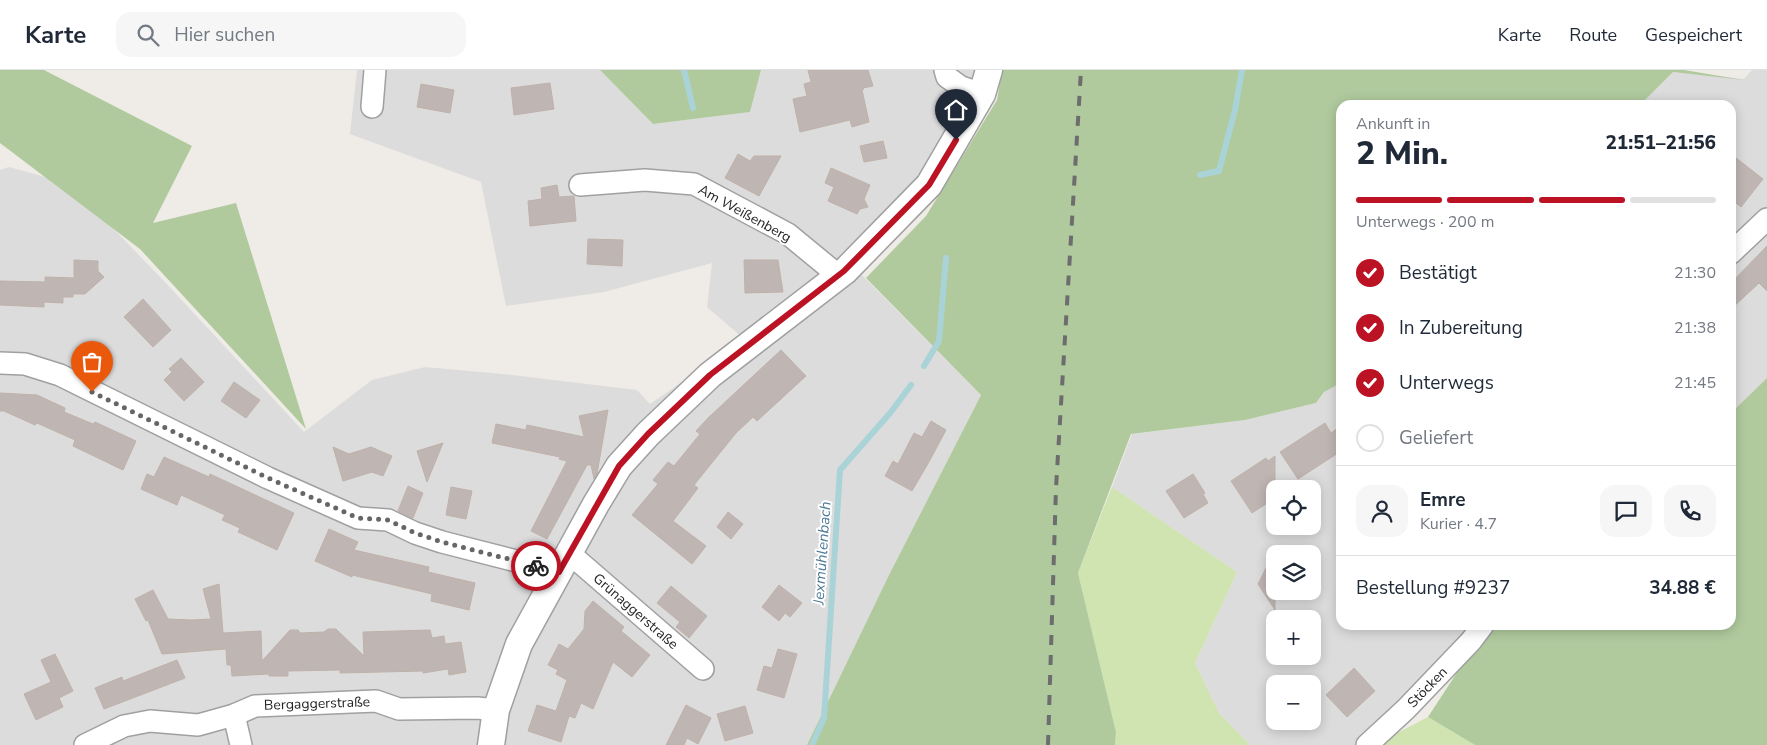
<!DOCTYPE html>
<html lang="de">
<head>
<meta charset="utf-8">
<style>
	:root { --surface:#fff; --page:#f6f6f7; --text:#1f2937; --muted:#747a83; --line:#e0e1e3; --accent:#bb1224 }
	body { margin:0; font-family:"Nunito Sans",sans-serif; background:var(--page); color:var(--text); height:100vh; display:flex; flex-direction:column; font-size:19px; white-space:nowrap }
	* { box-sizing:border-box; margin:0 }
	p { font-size:16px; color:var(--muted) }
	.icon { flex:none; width:28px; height:28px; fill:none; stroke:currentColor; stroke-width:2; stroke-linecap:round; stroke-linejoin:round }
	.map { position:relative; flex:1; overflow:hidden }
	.sheet { position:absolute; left:1336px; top:30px; width:400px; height:530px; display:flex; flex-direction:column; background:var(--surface); border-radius:15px; box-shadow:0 2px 12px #0003 }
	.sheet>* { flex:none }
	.fabs { position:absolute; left:1266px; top:410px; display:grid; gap:10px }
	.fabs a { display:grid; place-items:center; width:55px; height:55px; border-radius:10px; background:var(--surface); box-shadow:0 2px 12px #0003; font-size:25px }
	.pin { position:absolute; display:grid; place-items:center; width:42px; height:42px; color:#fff; margin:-51px -21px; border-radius:50% 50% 50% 0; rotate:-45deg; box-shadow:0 0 5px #0007 }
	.pin .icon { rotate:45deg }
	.courier { position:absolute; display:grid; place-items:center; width:50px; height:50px; margin:-25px; border:4px solid #bb1224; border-radius:50%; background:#fff; color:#222; box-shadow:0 1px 6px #0007 }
	.head em { font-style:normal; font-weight:800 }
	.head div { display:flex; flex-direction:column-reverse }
	.head { display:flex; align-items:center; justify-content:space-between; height:85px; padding:0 20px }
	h1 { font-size:32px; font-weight:800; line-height:38px }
	.bar { display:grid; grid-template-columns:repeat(4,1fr); gap:8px 5px; align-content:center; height:60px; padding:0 20px }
	.bar i { height:6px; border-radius:4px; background:var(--line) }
	.bar .on { background:var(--accent) }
	.bar p { grid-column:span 4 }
	.line { display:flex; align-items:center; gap:12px; padding:0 20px; border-top:1px solid var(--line) }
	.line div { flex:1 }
	.round { display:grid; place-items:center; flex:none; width:52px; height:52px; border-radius:15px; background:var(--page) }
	ol { padding:0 20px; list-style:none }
	li { display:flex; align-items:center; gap:15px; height:55px }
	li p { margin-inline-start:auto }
	li .icon { padding:5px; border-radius:50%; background:var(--accent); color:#fff; stroke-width:4 }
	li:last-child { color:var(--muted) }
	li i { width:28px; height:28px; border:2px solid var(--line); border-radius:50% }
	header { display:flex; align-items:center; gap:30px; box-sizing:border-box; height:70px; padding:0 25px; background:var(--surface); border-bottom:1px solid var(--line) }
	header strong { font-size:24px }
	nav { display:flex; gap:28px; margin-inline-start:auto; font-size:18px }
	.search { width:350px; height:45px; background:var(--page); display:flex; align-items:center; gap:12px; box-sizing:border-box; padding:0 18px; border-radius:15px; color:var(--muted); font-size:19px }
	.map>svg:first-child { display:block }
</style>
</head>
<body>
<header>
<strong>Karte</strong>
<div class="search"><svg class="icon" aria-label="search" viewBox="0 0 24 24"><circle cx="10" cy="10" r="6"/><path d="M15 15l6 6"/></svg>Hier suchen</div>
<nav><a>Karte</a><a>Route</a><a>Gespeichert</a></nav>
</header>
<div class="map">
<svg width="1767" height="675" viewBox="0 0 1767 675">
	<rect width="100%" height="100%" fill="#efebe6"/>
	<g fill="#dddcdc" fill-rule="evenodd">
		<path d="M357 0H600L653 54 750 42 761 0H975L962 45 924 106 844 187 981 325 888 507 807 675H0V100L9 97 45 107 53 108 106 151 164 211 304 362 372 310 425 297 512 305 637 320 650 334 744 269 707 237 712 193 604 222 506 236 481 112 350 64Z"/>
		<path d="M1752 0H1767V308L1731 343V35H1640L1673 2 1744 9Z"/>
		<path d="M1341 313V555H1483L1367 675H1250L1219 643 1195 593 1237 502 1112 417 1132 364 1245 350 1316 333 1324 322ZM1275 419H1312V456H1275ZM1275 484H1312V521H1275ZM1275 549H1312V586H1275ZM1275 614H1312V651H1275Z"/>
	</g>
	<g fill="#cfe4b0">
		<path d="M1112 417 1237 502 1195 593 1219 643 1250 675H1115L1116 662 1078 503Z"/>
		<path d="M1428 647 1475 675H1374Z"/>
	</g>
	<g fill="#b0ca9e">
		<path d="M0 0H44L192 76 153 153 236 133 306 359 140 179 0 73Z"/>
		<path d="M600 0H761L750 42 653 54Z"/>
		<path d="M1002 0H1684L1744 10 1673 2 1640 35H1341V313L1324 322 1316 333 1245 350 1131 364 1078 503 1116 662 1115 675H807L888 507 981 325 866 208 926 146 997 30Z"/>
		<path d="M1767 308V675H1475L1428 647 1488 555H1731V343Z"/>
	</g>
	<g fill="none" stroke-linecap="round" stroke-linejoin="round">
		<g stroke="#aad3d8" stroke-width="6">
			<path d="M684 0 693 38"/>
			<path d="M1200 105 1219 101 1235 40 1242 0"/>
			<path d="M924 296 939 271 946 188"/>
			<path d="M812 675 824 648 840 400 891 342 911 315"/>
		</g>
	</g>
	<g fill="#bfb6b3" stroke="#bfb1a9">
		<path d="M808 0H868L873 16 863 18 864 19 862 20 869 52 852 57 850 50 800 62 793 29 807 26 804 14 811 12Z"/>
		<path d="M550 13 554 39 514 45 511 18Z"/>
		<path d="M421 14 454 20 450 43 417 37Z"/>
		<path d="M883 71 887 88 864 92 860 76Z"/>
		<path d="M738 84 750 91 754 86H781L759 126 725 108Z"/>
		<path d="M1731 84 1763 109 1741 137 1731 129Z"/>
		<path d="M831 98 870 115 864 129 868 137 860 139 857 144 828 131 834 117 825 113Z"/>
		<path d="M557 115 559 127 574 126 576 151 530 156 528 131 542 129 541 118Z"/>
		<path d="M588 169 623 170 622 196 587 194Z"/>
		<path d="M1767 176V221L1759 213 1731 239V213Z"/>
		<path d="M74 190 98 191V201L104 207 85 224H73V227H63V233L44 232V237L0 235V211L45 212V207L74 208Z"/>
		<path d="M744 190H778L783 222 745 223Z"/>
		<path d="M143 229 171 260 153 277 124 247Z"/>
		<path d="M781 280 806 306 757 351 753 347 736 363 694 415 698 418 673 451 706 476 692 494 632 445 658 414 653 410 668 392 674 396 700 364 696 361 708 348Z"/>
		<path d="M181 288 204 312 184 331 164 310 172 302 169 299Z"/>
		<path d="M234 312 260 330 246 348 221 331Z"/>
		<path d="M0 323 37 325 65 338 64 342 93 354 95 352 136 371 123 400 73 376 75 370 37 353 35 355 4 341H0Z"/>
		<path d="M608 340 597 404 594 409 591 395H587L547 469 531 461 567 391 559 389 560 387 492 373 496 354 526 360 527 355 584 367 579 346Z"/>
		<path d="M931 351 946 360 930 390 912 421 885 406 893 391 898 394 914 363 922 367Z"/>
		<path d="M1325 353 1331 363 1341 356V381L1298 409 1280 382Z"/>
		<path d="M443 373 427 412 417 381Z"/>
		<path d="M333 377 349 384 371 377 392 386 383 406 372 402 343 411Z"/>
		<path d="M1275 386V428L1252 443 1231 411 1266 388 1268 391Z"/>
		<path d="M164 387 209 407 210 404 294 443 277 480 238 462 240 458 222 450 225 445 181 425 177 435 141 419 147 404 154 407Z"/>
		<path d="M1193 404 1205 423 1203 424 1208 433 1184 448 1166 421Z"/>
		<path d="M408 416 423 423 413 448 398 441Z"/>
		<path d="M451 417 472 421 466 449 446 445Z"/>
		<path d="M728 442 743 454 731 469 717 457Z"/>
		<path d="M329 459 358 472 354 480 429 497 428 502 475 513 469 540 431 531 432 524 352 505V507L315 491Z"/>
		<path d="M1275 480V540L1258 514Z"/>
		<path d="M219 514 223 563 261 561 262 591 290 560H298L300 563 324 562 328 559H336L364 586 363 562 430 560 432 568 444 566 445 574 461 572 466 602 449 605 448 599 423 603V601L340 603V600L288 601V606H269V604L232 606 231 595H227L226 579 162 584 148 550 146 551 135 529 153 520 168 549 192 550 211 549 203 519Z"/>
		<path d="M779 515 802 533 790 547 785 543 779 551 762 537Z"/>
		<path d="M671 516 707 546 689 568 676 557 680 552 657 533Z"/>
		<path d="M593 531 624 557 621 561 650 585 632 607 613 592 593 639 581 633 575 648 569 646 561 672 528 661 537 635 556 641 567 610 556 604 558 600 548 595 559 574 568 579 584 559 585 541Z"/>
		<path d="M778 579 797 584 784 628 757 620 764 596 772 598Z"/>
		<path d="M55 584 73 621 59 628 63 637 36 650 24 624 51 612 41 590Z"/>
		<path d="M177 590 185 608 104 639 95 618 122 607 123 611Z"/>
		<path d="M1354 598 1375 621 1347 647 1326 625Z"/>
		<path d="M686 635 711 648 698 674 687 668 684 675H666Z"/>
		<path d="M745 636 753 663 725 671 717 644Z"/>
	</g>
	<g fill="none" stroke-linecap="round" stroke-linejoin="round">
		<defs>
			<g id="minor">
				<path d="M945 0 947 7 961 17 982 24"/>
				<path d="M372 37 375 0"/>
				<path d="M580 115 645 110 694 114 788 164 839 206"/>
				<path d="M1731 183 1767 149"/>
				<path d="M0 293 25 294 60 305 268 408 358 448 388 450 415 463 442 472 559 502"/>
				<path d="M569 483 703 599"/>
				<path d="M234 645 241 675"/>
				<path d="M85 675 124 656 150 651 198 655 234 645 255 636 376 631 399 639 477 638 496 640"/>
				<path d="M1367 675 1406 639 1471 571 1483 555"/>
			</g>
			<path id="tertiary" d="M491 675 496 640 519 574 596 434 619 396 648 364 710 305 845 201 929 115 982 24 989 0"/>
		</defs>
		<use href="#minor" stroke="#a0a0a0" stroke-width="24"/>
		<use href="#tertiary" stroke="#a0a0a0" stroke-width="29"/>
		<use href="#minor" stroke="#fff" stroke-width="21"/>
		<use href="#tertiary" stroke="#fff" stroke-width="26"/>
		<path stroke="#6d6d6d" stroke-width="4" stroke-dasharray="10 10" stroke-linecap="butt" d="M1048 675 1056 418 1081 0"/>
	</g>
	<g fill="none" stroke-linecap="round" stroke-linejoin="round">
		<path stroke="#686665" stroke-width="5" stroke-dasharray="0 9" d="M92 322 268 408 358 448 388 450 415 463 442 472 536 496"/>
		<path stroke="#bb1224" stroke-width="6" d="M536 496 559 502 619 396 648 364 710 305 844 201 929 115 956 70"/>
	</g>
	<g text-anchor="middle" stroke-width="4" stroke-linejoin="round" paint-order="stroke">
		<g font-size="14" fill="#1f1f1f" stroke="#fff">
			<text transform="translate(745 143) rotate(29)" y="5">Am Weißenberg</text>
			<text transform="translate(636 541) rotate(41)" y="5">Grünaggerstraße</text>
			<text transform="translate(1427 617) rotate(-46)" y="5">Stöcken</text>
			<text transform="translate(317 633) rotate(-2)" y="5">Bergaggerstraße</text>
		</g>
		<g font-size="15" font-style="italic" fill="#4c7a97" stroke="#fff">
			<text transform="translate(822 483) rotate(-86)" y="5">Jexmühlenbach</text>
		</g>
	</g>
</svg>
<div class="fabs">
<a><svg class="icon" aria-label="locate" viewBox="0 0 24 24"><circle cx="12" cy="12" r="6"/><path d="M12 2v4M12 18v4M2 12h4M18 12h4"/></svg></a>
<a><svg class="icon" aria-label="layers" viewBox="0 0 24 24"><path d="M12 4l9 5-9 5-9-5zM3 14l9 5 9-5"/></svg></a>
<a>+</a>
<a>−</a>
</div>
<div class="pin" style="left:92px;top:322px;background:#ea580c"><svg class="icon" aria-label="bag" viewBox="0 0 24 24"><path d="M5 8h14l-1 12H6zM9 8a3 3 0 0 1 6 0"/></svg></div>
<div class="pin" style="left:956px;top:70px;background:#1f2937"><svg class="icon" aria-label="home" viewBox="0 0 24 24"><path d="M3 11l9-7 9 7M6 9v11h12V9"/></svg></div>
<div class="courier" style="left:536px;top:496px"><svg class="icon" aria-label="bike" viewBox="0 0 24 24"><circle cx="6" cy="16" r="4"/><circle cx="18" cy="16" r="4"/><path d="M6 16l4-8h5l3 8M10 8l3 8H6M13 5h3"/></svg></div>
<section class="sheet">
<div class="head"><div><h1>2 Min.</h1><p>Ankunft in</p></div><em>21:51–21:56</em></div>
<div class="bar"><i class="on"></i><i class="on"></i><i class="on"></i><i></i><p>Unterwegs · 200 m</p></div>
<ol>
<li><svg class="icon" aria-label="check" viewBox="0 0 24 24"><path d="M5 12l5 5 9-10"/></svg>Bestätigt<p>21:30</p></li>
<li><svg class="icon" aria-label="check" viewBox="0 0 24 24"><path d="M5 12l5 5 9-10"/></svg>In Zubereitung<p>21:38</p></li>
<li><svg class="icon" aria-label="check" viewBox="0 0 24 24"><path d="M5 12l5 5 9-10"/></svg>Unterwegs<p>21:45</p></li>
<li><i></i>Geliefert</li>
</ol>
<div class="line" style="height:90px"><a class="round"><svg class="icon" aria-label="person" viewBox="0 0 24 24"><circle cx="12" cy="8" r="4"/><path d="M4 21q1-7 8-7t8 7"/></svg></a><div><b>Emre</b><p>Kurier · 4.7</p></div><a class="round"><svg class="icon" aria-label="chat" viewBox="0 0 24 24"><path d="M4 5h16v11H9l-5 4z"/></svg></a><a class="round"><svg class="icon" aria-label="phone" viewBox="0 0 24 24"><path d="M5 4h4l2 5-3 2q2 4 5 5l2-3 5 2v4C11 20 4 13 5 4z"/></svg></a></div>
<div class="line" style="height:65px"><div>Bestellung #9237</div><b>34.88 €</b></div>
</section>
</div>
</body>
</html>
